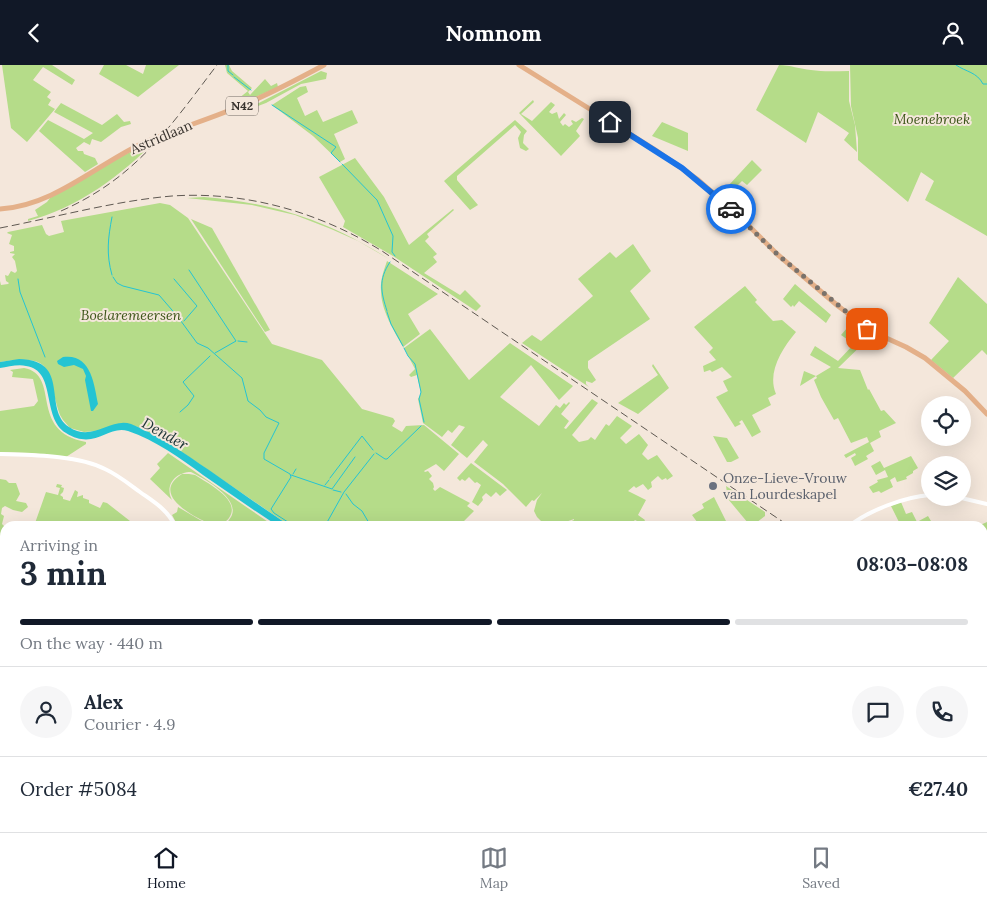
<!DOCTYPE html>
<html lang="en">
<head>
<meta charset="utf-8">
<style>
	:root { --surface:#fff; --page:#f6f6f7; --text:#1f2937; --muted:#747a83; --line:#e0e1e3; --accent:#111827 }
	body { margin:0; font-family:Lora,serif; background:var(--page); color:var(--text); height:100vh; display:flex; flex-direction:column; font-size:19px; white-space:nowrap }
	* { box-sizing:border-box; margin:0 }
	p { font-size:16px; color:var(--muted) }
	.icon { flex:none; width:28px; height:28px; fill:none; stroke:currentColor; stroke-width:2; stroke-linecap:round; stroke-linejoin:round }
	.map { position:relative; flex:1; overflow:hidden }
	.side { position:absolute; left:0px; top:456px; width:988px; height:311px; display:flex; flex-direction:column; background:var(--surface); border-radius:15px 15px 0 0; box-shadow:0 5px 20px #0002 }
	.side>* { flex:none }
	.controls { position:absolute; left:921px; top:331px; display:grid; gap:10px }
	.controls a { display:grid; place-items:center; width:50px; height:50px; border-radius:50%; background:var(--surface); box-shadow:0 5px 20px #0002; font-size:25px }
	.pin { position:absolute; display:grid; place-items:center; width:42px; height:42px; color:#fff; margin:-21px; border-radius:10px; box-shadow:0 2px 8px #0006 }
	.courier { position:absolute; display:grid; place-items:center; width:50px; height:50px; margin:-25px; border:4px solid #1a73e8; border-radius:50%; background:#fff; color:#222; box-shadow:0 1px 6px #0007 }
	.overview em { font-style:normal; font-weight:700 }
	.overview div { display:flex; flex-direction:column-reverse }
	.overview { display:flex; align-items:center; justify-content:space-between; height:85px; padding:0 20px }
	h1 { font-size:32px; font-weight:700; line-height:38px }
	.bar { display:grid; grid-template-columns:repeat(4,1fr); gap:8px 5px; align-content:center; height:60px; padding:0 20px }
	.bar i { height:6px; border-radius:4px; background:var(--line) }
	.bar .active { background:var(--accent) }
	.bar p { grid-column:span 4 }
	.line { display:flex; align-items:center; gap:12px; padding:0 20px; border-top:1px solid var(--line) }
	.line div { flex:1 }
	.round { display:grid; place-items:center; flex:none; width:52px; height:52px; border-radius:26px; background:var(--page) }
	header { display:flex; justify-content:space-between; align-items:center; height:65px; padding:0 20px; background:var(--accent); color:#fff; font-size:22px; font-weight:700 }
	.menu { display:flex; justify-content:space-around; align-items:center; height:70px; border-top:1px solid var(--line); background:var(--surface); font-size:14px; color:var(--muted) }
	.menu a { display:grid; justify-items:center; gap:2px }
	.menu .active { color:var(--accent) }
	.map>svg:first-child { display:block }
</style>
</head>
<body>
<header><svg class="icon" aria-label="back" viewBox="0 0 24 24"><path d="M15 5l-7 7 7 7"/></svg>Nomnom<svg class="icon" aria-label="person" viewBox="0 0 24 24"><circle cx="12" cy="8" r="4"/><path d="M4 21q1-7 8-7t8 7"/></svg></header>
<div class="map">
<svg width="987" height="767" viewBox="0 0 987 767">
	<rect width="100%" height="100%" fill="#f4e7db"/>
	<g fill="#b5dc89">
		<path d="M2 0H52L75 15 72 20 43 2 33 15 51 27 47 32 51 35 48 40 55 44 27 77 11 63Z"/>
		<path d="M104 0H126L143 9 146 0H179L138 32 99 9Z"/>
		<path d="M225 0H229L232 6 252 23 248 27 250 30 265 14 271 21 277 18 278 22 236 41 234 37 248 26 227 8Z"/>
		<path d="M779 0C790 0 800 4 811 5 824 7 836 6 849 6V36L855 60 857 87 844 75 849 68 818 47 806 78 756 45Z"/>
		<path d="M850 0H987V171L925 135 934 116 921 107 908 137 858 95V73L851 41Z"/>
		<path d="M321 6 327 8 326 14 301 19 266 38 253 43V41Z"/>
		<path d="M306 21 308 27 297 33 305 51 317 45 323 57 352 45 358 58 334 69 345 94 340 97 313 71 272 40 300 22Z"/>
		<path d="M533 35 534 37 521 49 532 56 551 37 555 40 549 47 552 49 557 47 559 54 564 48 566 50 560 57 563 61 565 59 569 62 573 59 571 56 572 55 576 57 582 53 584 54 576 66 580 71 561 91 519 48Z"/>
		<path d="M61 38 102 60 117 49 124 57 130 56 131 59 121 62 101 77 92 74 90 80 84 77 76 83 78 86H83L84 89 95 93 98 99 85 107 39 66 48 55 84 74 93 68 54 47Z"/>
		<path d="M515 55 527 66 524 70 523 78 529 84 526 86 520 83 518 73 521 67 515 60 457 111V115L478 140 470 145 444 116Z"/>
		<path d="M662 57 688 68V86L652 71Z"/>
		<path d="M156 75C121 111 77 143 28 156V154L38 151 35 145 47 137 50 133 122 91Z"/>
		<path d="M355 93 384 132 409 180 453 144 454 145 427 169 429 172 425 176 437 189 433 192 437 197 424 208 460 230 465 225 481 241 476 246 393 191 343 162 345 156 319 112Z"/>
		<path d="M752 95 762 105 747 120 742 116 734 124 729 120Z"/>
		<path d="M204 132C275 138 329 156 389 194L358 176 331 164 295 150 252 140 187 133Z"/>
		<path d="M160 138 170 140 188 153 272 279 322 295 362 344 393 353 395 356 392 361 402 367 406 361 424 360 459 389 444 406 436 399 424 406 425 407 428 406 432 411 429 414 433 418 434 422 433 424 435 426 440 422 470 438 467 441 474 446 459 461H290L176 383 138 362 122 358 97 366 84 367 70 363 63 355 60 350C45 307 58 288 0 297V216L1 220 8 219 9 218 6 216 5 210 8 211 11 206 15 208 17 206 15 196 12 192 15 189 10 188V187L14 186V181L9 179 12 170 7 168 8 167 42 160 46 169 49 171 64 167 61 156Z"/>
		<path d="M191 154 212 163 270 265 265 267Z"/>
		<path d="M633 179 651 206 630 226 650 254 588 296V303L596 315 592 318 586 316V319L589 322 522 278 532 270 541 276 593 231 578 214 610 187 616 193Z"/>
		<path d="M387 196 438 229 408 249 420 269 403 282C394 266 381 245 381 226 380 215 384 205 387 196Z"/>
		<path d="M958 212 987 239V290L982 285 953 313 931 295 949 276 929 258Z"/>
		<path d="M795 219 831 250 826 258 799 236 794 242 793 240 791 242 783 234Z"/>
		<path d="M745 221 757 235 755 237 773 256 782 255 796 267C781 285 767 308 776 329L768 333 771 340 752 350 761 367 752 372 742 355 739 357 741 359 735 362 716 332 728 326 723 316 732 312 722 302 712 307 710 305 704 307 703 301 716 295 709 287 713 283 694 262Z"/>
		<path d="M854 255 873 269 838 303 860 305 868 325 869 324 881 346 884 345 896 358 879 366 881 372 870 378 874 386 866 391 868 394 855 401 851 393 856 390 855 388 846 393 844 390 869 377 867 372 851 378 838 353 834 355 821 332 814 315 817 313 816 311 800 321 804 306 816 311 831 302 810 290 815 281 838 296 854 279 841 270Z"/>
		<path d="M430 264 469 315 510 278 573 321 559 335 531 300 500 332 539 361 556 340 560 343 564 338 566 340 569 337 570 338 561 349 569 356 564 363 566 364 592 334 598 338 572 370 579 377 588 375 591 372 595 375 606 359 609 361 617 351 632 361 620 373 626 379 639 369 648 380 642 389 648 395 657 390 673 411 667 415 666 413 662 415 658 411 651 417 652 422 648 425 643 419 636 423 634 421 628 426 646 435 638 450 645 455 643 459 635 455 633 457 631 456 629 459H626L623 461H560L574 455V454L557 460H545L537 452 534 446 537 435 542 428 534 436 532 435 526 442 503 419 474 397 488 380 483 375 467 393 451 380 465 362 459 360 452 368 448 365 442 372 423 358 418 334 421 328 417 310 411 312 409 310 415 304 404 283Z"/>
		<path d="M653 299 669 323 638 349 618 338 658 310 652 301Z"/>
		<path d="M24 303C62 310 27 366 86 377V379L66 392 32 388 0 387V346L34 341 38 336 33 314 12 312 13 307 10 305Z"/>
		<path d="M713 371 727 373 739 393 731 397H727Z"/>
		<path d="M168 388 274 461H219C224 460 228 457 231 452 241 434 205 414 191 407 176 407 164 420 172 435L150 414 160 403 157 399Z"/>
		<path d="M911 391 918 403 913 406V408L906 412 907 414 897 417 895 412 890 415 893 422 881 428 879 426 873 428 869 422 878 417 877 415 888 412 885 405 876 410 871 401 880 396 884 403Z"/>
		<path d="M471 398 507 425 500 431 496 427 491 432 486 428 482 432 483 435 478 441 472 437 481 420 477 417 475 418 469 412 465 416 462 414 460 416 457 413Z"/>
		<path d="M182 409H189L195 410C207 418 242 435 229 453 226 457 221 460 216 460 210 460 204 456 198 453 181 444 155 426 182 409Z"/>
		<path d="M0 414 6 415 9 418H16L20 429 16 436 26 438 28 442 22 447 13 445 5 441 2 443 1 449 4 451 2 459 5 462 4 470 2 469 0 473 2 478 5 480V485L0 481Z"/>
		<path d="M57 419 62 420 61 422 64 423 63 427 60 430 63 432V434L70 436 75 425 78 427 77 432 83 430V433L89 435V438L100 443 103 437 107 438 130 456 126 460 127 461H34L46 427 58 430 60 423 56 422Z"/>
		<path d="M726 421 765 447V451L752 461H745L748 458 728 434Z"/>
		<path d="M714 432 727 458 721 461H700L692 450 704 443 702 439Z"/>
		<path d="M901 437 906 449 912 447 917 457 928 451 934 461H896L895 459 899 457 891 441Z"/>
		<path d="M178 442 200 455 214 461H178L172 450 177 447Z"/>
		<path d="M987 457V552L983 548 982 461H978Z"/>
		<path d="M5 586V726L0 724V594Z"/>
		<path d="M553 762H861L862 767H548Z"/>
		<path d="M282 763H384L376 767H286Z"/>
		<path d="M872 763H937L938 767H874Z"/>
	</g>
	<g fill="#24c4d3">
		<path d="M63 292C91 288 94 319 98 339L93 346H91L85 315 86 311 83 304 74 300 64 302 58 299 57 296Z"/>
		<path d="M19 294C72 295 42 344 69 362 92 378 111 352 131 359 159 370 185 389 209 405 236 424 263 443 290 461H278C253 445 228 427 203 410 180 393 155 375 128 366 107 360 95 386 66 368 41 353 57 305 26 301 18 299 8 302 0 303V297Z"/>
	</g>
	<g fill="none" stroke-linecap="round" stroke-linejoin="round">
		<g stroke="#24c4d3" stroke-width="1">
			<path d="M228 0V6L233 10"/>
			<path d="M956 0C966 7 977 7 983 19H987"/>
			<path d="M234 12 251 25"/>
			<path d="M272 40 336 82 331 88 340 97"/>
			<path d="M342 99 377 135 393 171 392 187 395 191"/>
			<path d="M189 205 236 276 215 288"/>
			<path d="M112 210C106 189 108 173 112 152"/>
			<path d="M113 212 117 218 123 221 159 230 178 252 197 278 208 283 242 313 248 336 260 345 266 352 279 358 264 388V394L290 409 291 412 271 444 274 448 294 461"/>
			<path d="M18 214 20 227 45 292"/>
			<path d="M174 214 197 241 184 256"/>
			<path d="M387 246C381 227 378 215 390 197"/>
			<path d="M387 247 391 259 403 281"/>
			<path d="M238 276 247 277"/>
			<path d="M404 283 408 291 415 299 421 327 419 334 424 357"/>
			<path d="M180 347 188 340 194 331 183 317 210 291"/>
			<path d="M376 388 385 394H387L421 361"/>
			<path d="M293 409 296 404"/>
			<path d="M291 410 332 424 355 392"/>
			<path d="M330 413 362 371 373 385"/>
			<path d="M325 420 329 415"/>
			<path d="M333 425 341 427"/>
			<path d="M346 429 353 439 362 446 369 458"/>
			<path d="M777 435 780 433"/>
			<path d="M370 459 376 461"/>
			<path d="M325 461 344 427 374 389"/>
			<path d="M620 762 624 764"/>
			<path d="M871 762 872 767"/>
			<path d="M756 767 761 762"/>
		</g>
		<g stroke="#fff" stroke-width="4">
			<path d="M0 389C31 390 78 390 105 404 118 410 129 419 140 427 154 437 168 445 175 461"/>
			<path d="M957 432 987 439"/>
			<path d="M849 461C870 445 904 432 930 430"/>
			<path d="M460 762 461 767"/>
			<path d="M0 765 2 767"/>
			<path d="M540 767 545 762"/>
		</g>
		<g stroke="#e4b089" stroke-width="5">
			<path d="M519 0 654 84 697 114 738 150 777 189 838 241 873 267 906 282 925 293 965 326 987 349"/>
			<path d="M0 144C53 141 95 101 141 79 175 64 211 54 245 39 272 28 298 14 324 0"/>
			<path d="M0 535 5 548"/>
			<path d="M0 587 5 578"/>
		</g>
		<g stroke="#5f5952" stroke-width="1" stroke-dasharray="8 4" stroke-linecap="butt">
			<path d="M61 146C136 113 169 63 217 0"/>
			<path d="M0 163C57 152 114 136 172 131 246 126 319 147 382 186L789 461"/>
			<path d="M982 728 987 735"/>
		</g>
	</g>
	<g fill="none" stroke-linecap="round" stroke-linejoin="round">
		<path stroke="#7a726b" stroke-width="5" stroke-dasharray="0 9" d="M731 144 777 189 867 264"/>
		<path stroke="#1a73e8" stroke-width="6" d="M610 57 682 103 731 144"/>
	</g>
	<circle fill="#6b7280" stroke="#f4e7db" stroke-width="2" cx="713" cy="421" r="5"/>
	<g text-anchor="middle" stroke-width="4" stroke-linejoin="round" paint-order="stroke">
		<rect fill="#f4e7db" stroke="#706962" stroke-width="1" x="226" y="31.5" width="32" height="19" rx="4"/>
		<g font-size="12" font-weight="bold" fill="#38332e">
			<text x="242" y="45">N42</text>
		</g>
		<g font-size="14" font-style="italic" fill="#3b5417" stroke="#f4e7db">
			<text x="932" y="59">Moenebroek</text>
			<text x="131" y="255">Boelaremeersen</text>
		</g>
		<g font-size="14" fill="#38332e" stroke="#f4e7db">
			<text transform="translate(161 72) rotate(-23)" y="5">Astridlaan</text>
		</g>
		<g font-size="14" fill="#5b616d" stroke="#f4e7db" text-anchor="start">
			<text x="723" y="418">Onze-Lieve-Vrouw<tspan x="723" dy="16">van Lourdeskapel</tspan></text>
		</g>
		<g font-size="15" font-style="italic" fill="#1b3336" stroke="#f4e7db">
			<text transform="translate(165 369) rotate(29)" y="5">Dender</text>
		</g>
	</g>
</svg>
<div class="controls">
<a><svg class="icon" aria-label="locate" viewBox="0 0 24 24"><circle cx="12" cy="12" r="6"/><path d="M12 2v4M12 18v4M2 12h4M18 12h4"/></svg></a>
<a><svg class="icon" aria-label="layers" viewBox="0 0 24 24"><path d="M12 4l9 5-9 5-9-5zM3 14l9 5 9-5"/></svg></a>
</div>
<div class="pin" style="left:867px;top:264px;background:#ea580c"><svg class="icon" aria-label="bag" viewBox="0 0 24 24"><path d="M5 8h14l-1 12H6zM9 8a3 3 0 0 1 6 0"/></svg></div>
<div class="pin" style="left:610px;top:57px;background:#1f2937"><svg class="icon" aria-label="home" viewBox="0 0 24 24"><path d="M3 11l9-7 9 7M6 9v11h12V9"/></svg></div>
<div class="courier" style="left:731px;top:144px"><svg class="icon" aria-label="car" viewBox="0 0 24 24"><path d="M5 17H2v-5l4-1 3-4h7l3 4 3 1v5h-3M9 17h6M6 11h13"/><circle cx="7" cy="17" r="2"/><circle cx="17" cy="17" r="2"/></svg></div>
<section class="side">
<div class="overview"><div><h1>3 min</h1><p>Arriving in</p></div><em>08:03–08:08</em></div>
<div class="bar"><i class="active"></i><i class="active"></i><i class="active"></i><i></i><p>On the way · 440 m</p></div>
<div class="line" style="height:90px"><a class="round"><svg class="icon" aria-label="person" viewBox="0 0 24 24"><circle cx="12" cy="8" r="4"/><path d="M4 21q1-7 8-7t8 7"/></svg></a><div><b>Alex</b><p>Courier · 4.9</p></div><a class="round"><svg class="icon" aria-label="chat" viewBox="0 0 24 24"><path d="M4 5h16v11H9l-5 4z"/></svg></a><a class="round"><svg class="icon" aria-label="phone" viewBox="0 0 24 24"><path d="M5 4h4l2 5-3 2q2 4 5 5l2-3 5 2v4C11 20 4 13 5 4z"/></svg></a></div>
<div class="line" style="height:65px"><div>Order #5084</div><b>€27.40</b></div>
</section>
</div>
<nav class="menu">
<a class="active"><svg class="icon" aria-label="home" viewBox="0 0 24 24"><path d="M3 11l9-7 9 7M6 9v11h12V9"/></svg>Home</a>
<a><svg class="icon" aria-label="map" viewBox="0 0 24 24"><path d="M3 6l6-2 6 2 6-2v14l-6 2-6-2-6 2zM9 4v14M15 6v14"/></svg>Map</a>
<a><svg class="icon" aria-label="saved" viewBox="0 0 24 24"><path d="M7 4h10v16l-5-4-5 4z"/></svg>Saved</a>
</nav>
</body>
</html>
